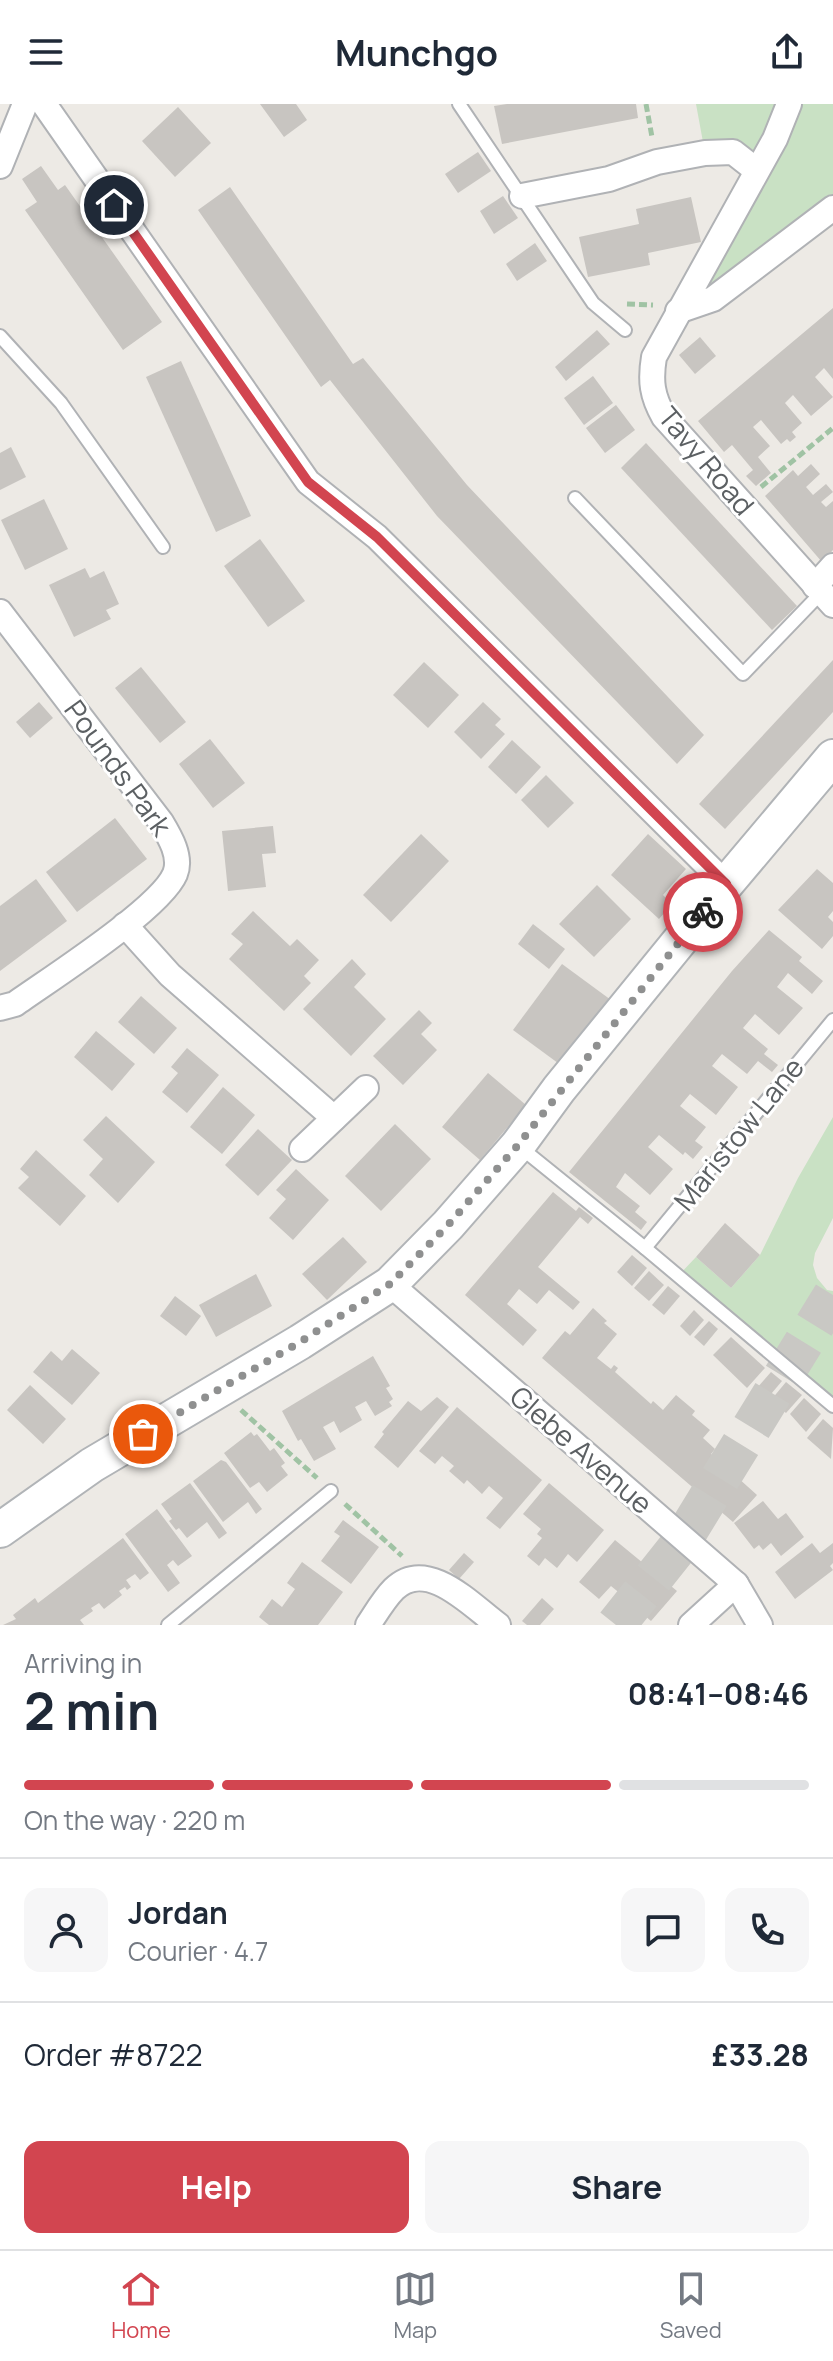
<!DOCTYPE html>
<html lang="en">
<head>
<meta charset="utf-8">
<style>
	:root { --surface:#fff; --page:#f6f6f7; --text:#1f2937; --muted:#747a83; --line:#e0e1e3; --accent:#d24550 }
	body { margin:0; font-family:Manrope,sans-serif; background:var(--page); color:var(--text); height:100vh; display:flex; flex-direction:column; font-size:30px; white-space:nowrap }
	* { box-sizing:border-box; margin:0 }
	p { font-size:26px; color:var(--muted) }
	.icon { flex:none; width:44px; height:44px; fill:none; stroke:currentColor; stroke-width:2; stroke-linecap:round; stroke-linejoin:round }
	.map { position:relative; height:1521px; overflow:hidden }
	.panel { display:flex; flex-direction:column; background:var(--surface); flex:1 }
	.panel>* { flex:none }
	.pin { position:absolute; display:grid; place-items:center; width:68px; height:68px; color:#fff; margin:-34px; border:4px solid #fff; border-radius:50%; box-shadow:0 2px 8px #0007 }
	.courier { position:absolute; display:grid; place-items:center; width:80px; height:80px; margin:-40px; border:6px solid #d24550; border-radius:50%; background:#fff; color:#222; box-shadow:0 2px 10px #0007 }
	.head em { font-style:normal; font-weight:700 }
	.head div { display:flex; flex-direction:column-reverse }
	.head { display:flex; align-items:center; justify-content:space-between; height:136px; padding:0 24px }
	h1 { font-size:52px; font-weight:700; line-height:60px }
	.bar { display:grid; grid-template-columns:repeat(4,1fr); gap:12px 8px; align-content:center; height:96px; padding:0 24px }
	.bar i { height:10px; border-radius:6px; background:var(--line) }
	.bar .active { background:var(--accent) }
	.bar p { grid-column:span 4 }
	.line { display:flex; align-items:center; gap:20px; padding:0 24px; border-top:2px solid var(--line) }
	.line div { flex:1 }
	.round { display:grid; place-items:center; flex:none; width:84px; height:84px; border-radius:16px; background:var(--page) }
	.button { display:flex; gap:16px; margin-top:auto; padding:16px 24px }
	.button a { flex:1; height:92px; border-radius:16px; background:var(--accent); color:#fff; font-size:32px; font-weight:700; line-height:92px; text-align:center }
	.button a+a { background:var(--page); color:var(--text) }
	header { display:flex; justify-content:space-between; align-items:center; height:104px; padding:0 24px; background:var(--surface); font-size:36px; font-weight:700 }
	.dock { display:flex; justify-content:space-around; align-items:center; height:112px; border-top:2px solid var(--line); background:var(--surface); font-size:22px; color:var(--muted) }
	.dock a { display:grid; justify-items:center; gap:4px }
	.dock .active { color:var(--accent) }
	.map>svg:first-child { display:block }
</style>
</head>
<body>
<header><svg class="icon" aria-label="menu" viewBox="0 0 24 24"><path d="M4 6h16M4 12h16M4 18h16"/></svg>Munchgo<svg class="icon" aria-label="share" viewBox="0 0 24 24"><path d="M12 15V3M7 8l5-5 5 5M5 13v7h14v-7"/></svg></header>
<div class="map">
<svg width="833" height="1521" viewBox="0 0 833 1521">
	<rect width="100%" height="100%" fill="#edeae5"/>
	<g fill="#c9e1c4">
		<path d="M696 0H833V104L678 207 756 67 705 49Z"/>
		<path d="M833 1013V1114L815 1149 813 1161 817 1174 827 1186 833 1187V1295L678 1172 696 1153 731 1184 760 1151 798 1074Z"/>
	</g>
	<g fill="#c8c5c1">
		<path d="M260 0H296L307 16 284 33Z"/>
		<path d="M507 0H636L638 14 502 40 494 2Z"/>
		<path d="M178 3 211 39 175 73 142 37Z"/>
		<path d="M478 48 491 67 458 89 445 70Z"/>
		<path d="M41 62 58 86 65 81 162 218 123 246 25 106 37 98 22 75Z"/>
		<path d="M230 83 353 260 363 254 467 381 704 631 677 660 437 412 330 276 321 283 198 106Z"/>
		<path d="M503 92 518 114 494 130 480 107Z"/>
		<path d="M691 93 701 138 648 149 650 161 588 173 579 133 639 120 636 105Z"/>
		<path d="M535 139 547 157 517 177 506 160Z"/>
		<path d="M833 204V275L824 264 815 273 833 293 811 312 793 291 785 299 802 319 792 328 796 333 790 338 787 335 781 340 761 316 753 323 770 342 758 353 771 369 756 382 746 372 753 366 732 341 724 348 698 317Z"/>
		<path d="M597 226 610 240 566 277 555 263Z"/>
		<path d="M700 233 716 252 695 270 679 251Z"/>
		<path d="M181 257 251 412 216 428 146 273Z"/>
		<path d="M593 272 613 299 584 321 564 294Z"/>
		<path d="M616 301 635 326 605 349 586 324Z"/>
		<path d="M646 339 797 502 772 526 621 364Z"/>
		<path d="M11 343 26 373 0 386V349Z"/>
		<path d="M811 360 820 370 806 383 813 391 826 380 833 388 821 398 826 403 833 397V446L822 458 765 392 793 366 798 372Z"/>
		<path d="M44 395 68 445 25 466 1 416Z"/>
		<path d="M260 435 305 497 268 523 224 462Z"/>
		<path d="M85 464 90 474 104 467 119 500 106 506 111 515 74 533 49 481Z"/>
		<path d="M833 556V608L725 725 699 700Z"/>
		<path d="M424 558 459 591 428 624 393 591Z"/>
		<path d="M141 563 186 618 160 639 115 584Z"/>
		<path d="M39 598 53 614 30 634 16 618Z"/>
		<path d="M483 598 501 615 495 621 505 630 481 655 454 628Z"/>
		<path d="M210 635 245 679 213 704 179 660Z"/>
		<path d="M512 636 541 663 516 690 488 663Z"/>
		<path d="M546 671 574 699 548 724 521 696Z"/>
		<path d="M115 714 147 755 77 808 46 768Z"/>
		<path d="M273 722 276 749 262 750 266 783 228 787 222 727Z"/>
		<path d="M421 730 449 757 391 818 363 791Z"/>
		<path d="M648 730 686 765 663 791 672 800 659 815 611 771Z"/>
		<path d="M817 765 833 779V807L828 813 833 818V832L822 845 778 806Z"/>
		<path d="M36 775 67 817 0 867V802Z"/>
		<path d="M597 781 631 815 594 853 559 820Z"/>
		<path d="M253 807 290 842 297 835 319 856 304 872 311 879 284 907 229 855 243 840 231 830Z"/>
		<path d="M533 820 565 845 549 865 518 840Z"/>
		<path d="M769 826 802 853 799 857 823 877 812 890 788 869 777 883 803 904 779 931 755 910 743 924 768 945 764 950 778 961 772 968 758 957 747 970 722 950 712 962 738 983 716 1011 690 990 680 1002 706 1023 695 1037 703 1043 693 1055 685 1048 683 1051 659 1031 648 1043 673 1065 650 1091 625 1069 616 1083 640 1102 635 1108 647 1118 641 1126 569 1068 732 867Z"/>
		<path d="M352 855 366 870 354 883 386 915 351 952 303 905Z"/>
		<path d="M562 860 611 896 562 962 513 926Z"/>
		<path d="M141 892 177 924 154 950 118 918Z"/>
		<path d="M419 906 432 919 421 930 437 946 403 981 373 952Z"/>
		<path d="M96 927 135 960 112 987 74 953Z"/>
		<path d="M187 944 219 971 187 1009 162 988 178 969 171 963Z"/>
		<path d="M488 969 526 1001 480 1056 442 1023Z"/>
		<path d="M223 983 255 1011 222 1050 190 1023Z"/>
		<path d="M106 1012 155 1058 118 1099 89 1071 103 1055 83 1036Z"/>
		<path d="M395 1020 431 1055 381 1107 345 1072Z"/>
		<path d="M258 1025 292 1056 258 1092 225 1061Z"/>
		<path d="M36 1046 86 1092 60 1122 18 1084 29 1073 20 1065Z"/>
		<path d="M296 1065 329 1096 293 1136 269 1114 286 1095 276 1086Z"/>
		<path d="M553 1088 576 1107 579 1103 593 1114 588 1120 580 1113 538 1163 580 1198 573 1206 549 1186 537 1200 519 1185 507 1200 537 1226 523 1242 465 1191Z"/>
		<path d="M725 1119 760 1151 731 1184 696 1153Z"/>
		<path d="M343 1133 367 1158 327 1196 302 1170Z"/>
		<path d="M632 1151 647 1164 632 1182 617 1168Z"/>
		<path d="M649 1167 664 1181 649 1197 634 1184Z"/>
		<path d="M256 1170 272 1202 216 1233 199 1201Z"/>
		<path d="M668 1182 680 1192 664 1211 652 1201Z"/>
		<path d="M175 1192 201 1212 186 1232 160 1212Z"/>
		<path d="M593 1204 607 1217 604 1219 617 1230 597 1254 611 1265 614 1261 618 1264 615 1268 651 1300 653 1297 663 1306 676 1291 695 1307 692 1311 710 1326 703 1334 715 1345 711 1350 731 1365 744 1349 752 1355 737 1373 757 1391 733 1418 542 1254 565 1227 570 1231Z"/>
		<path d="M694 1206 704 1216 690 1232 680 1222Z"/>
		<path d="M709 1217 718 1225 704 1242 694 1233Z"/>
		<path d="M731 1233 765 1264 747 1284 713 1251Z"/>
		<path d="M72 1245 100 1269 72 1301 33 1268 51 1247 62 1257Z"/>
		<path d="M373 1252 390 1282 386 1284 393 1295 389 1298 392 1302 375 1312 366 1297 355 1303 362 1316 340 1329 334 1317 323 1323 336 1345 314 1357 301 1335 298 1337 282 1307Z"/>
		<path d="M771 1268 782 1277 761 1302 750 1292Z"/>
		<path d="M786 1278 802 1291 786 1309 771 1296Z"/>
		<path d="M30 1281 66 1315 43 1340 7 1306Z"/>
		<path d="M437 1293 449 1303 398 1364 374 1343 384 1330 382 1328 408 1297 421 1307Z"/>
		<path d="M804 1294 821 1310 806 1328 790 1310Z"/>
		<path d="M457 1303 542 1376 500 1425 486 1414 503 1394 489 1382 482 1390 467 1376 464 1380 449 1367 454 1362 442 1352 435 1360 419 1347Z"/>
		<path d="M823 1315 833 1324 831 1355 807 1334Z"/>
		<path d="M251 1328 254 1332 257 1330 270 1347 274 1344 285 1359 281 1362 288 1371 267 1388 259 1378 250 1384 224 1349Z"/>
		<path d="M221 1356 226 1358 262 1405 256 1410 248 1398 223 1418 193 1377Z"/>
		<path d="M190 1379 227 1429 219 1435 207 1418 187 1434 179 1424 176 1426 169 1417 172 1415 161 1400Z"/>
		<path d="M549 1379 604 1426 577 1458 568 1450 557 1464 545 1454 539 1462 527 1452 542 1434 537 1430 541 1425 523 1410Z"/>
		<path d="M763 1397 778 1415 786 1409 804 1433 781 1452 771 1439 763 1446 759 1441 754 1445 734 1419Z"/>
		<path d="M157 1405 192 1452 178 1462 173 1456 167 1461 180 1479 168 1488 125 1430Z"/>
		<path d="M343 1416 379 1443 351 1480 321 1457 340 1432 334 1428Z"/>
		<path d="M123 1434 149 1469 140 1476 135 1470 126 1476 131 1483 127 1486 125 1483 119 1487 122 1491 104 1505 99 1499 91 1504 93 1507 80 1516 84 1521H3L16 1515 13 1511 35 1494 38 1499Z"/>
		<path d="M615 1436 677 1487 651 1517 635 1503 622 1518 609 1507 622 1491 611 1482 599 1495 579 1478Z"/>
		<path d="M812 1439 820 1449 833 1439V1459L830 1462 833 1466 795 1495 775 1468Z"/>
		<path d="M464 1449 474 1458 459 1475 449 1466Z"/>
		<path d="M302 1458 343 1488 318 1521H269L259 1513 272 1495 282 1503 295 1485 287 1479Z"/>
		<path d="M542 1494 554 1505 540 1521H527L522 1517Z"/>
	</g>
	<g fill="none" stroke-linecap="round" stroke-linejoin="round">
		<path stroke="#c9c8c4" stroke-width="40" stroke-dasharray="40 20" stroke-linecap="butt" d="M616 1521 678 1443 833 1191"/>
		<defs>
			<g id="service">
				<path d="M459 0 593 199 625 226"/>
				<path d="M0 232 61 299 163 443"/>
				<path d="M575 394 743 570 821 489"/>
				<path d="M520 1043 645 1144 833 1302"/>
				<path d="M645 1144 833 916"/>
				<path d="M168 1521 331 1387"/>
			</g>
			<g id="minor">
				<path d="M44 0 308 378 377 433 726 780"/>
				<path d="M789 0 775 35 654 253C650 277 652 292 664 313L833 501"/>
				<path d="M0 62 25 0"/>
				<path d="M522 92 609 75 657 58 705 49 733 48 756 66"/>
				<path d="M678 207 713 195 833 104"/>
				<path d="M815 482 833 462"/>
				<path d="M0 508 161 718C170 733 182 753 175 770 160 805 50 875 15 900L0 904"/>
				<path d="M125 821 170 871 334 1014"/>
				<path d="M302 1045 366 984"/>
				<path d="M390 1180 736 1480 760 1521"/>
				<path d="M368 1521C376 1509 384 1495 394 1485 427 1453 471 1501 498 1521"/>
				<path d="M691 1521 736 1480"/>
			</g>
			<path id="secondary" d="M0 1426 92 1361 300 1238 390 1180 448 1121 518 1041 559 985 726 780 833 653"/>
		</defs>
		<use href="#service" stroke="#b0b2b5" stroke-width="16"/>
		<use href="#minor" stroke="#b0b2b5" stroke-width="28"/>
		<use href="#secondary" stroke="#b1b4b7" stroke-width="38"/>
		<g stroke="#a0c3a4" stroke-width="5" stroke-dasharray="8 4" stroke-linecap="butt">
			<path d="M646 0 652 33"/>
			<path d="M627 200 653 201"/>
			<path d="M761 383 833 324"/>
			<path d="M241 1306 317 1374"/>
			<path d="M345 1400 402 1452"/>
		</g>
		<use href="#service" stroke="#fff" stroke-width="12"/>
		<use href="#minor" stroke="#fff" stroke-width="24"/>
		<use href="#secondary" stroke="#fff" stroke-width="34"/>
	</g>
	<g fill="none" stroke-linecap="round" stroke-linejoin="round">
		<path stroke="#8f9090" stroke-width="8" stroke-dasharray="0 14.4" d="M143 1330 300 1238 390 1180 448 1121 518 1041 703 808"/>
		<path stroke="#d24550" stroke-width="10" d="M114 101 308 378 377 433 726 780 703 808"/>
	</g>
	<g text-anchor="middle" stroke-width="6" stroke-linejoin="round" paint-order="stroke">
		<g font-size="28" fill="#5c6063" stroke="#fff">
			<text transform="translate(706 357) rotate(50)" y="10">Tavy Road</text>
			<text transform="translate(118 664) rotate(54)" y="10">Pounds Park</text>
			<text transform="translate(739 1030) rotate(-51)" y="10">Maristow Lane</text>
			<text transform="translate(581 1346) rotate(41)" y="10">Glebe Avenue</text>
		</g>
	</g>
</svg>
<div class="pin" style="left:143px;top:1330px;background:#ea580c"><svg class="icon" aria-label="bag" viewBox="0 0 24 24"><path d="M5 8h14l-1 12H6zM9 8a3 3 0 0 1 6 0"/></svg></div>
<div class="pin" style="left:114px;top:101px;background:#1f2937"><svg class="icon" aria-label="home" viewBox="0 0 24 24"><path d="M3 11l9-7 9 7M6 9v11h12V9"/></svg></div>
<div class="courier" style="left:703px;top:808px"><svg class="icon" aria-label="bike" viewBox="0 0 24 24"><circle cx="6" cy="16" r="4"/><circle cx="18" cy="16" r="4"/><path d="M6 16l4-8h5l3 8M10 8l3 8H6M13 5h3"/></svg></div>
</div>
<section class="panel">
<div class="head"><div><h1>2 min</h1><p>Arriving in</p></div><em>08:41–08:46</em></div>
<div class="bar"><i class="active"></i><i class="active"></i><i class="active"></i><i></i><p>On the way · 220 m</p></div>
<div class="line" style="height:144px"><a class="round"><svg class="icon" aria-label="person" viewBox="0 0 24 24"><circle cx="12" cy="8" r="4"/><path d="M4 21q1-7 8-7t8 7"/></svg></a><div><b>Jordan</b><p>Courier · 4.7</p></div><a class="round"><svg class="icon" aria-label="chat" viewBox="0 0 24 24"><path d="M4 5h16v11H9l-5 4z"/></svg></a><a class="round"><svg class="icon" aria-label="phone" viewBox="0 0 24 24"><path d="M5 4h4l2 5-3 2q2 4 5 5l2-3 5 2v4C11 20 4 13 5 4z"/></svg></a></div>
<div class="line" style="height:104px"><div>Order #8722</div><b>£33.28</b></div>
<div class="button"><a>Help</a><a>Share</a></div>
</section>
<nav class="dock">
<a class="active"><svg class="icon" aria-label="home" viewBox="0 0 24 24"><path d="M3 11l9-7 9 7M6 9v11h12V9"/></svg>Home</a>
<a><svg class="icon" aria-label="map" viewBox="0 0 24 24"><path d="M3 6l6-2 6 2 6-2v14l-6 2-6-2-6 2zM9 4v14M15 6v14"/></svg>Map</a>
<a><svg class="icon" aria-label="saved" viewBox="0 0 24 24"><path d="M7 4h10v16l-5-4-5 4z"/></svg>Saved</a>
</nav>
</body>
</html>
